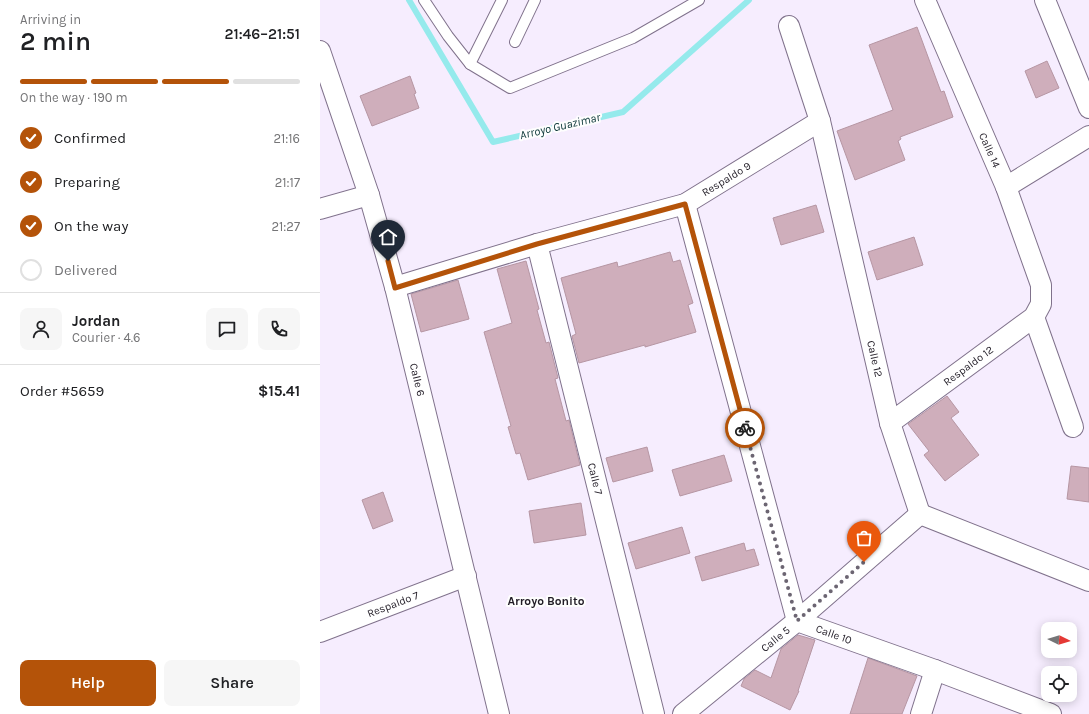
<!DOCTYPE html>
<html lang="en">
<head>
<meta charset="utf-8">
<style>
	:root { --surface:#fff; --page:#f6f6f6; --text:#202124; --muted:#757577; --line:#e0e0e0; --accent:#b45309 }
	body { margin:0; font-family:Karla,sans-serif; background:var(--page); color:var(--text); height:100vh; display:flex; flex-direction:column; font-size:15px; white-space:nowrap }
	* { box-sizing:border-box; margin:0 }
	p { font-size:13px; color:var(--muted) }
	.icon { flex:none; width:22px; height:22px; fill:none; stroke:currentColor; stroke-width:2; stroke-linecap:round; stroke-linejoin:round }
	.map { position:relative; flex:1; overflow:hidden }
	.sheet { display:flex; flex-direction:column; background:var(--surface); width:320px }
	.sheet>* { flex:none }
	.needle { width:26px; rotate:95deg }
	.tools { position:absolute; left:721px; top:622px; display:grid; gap:8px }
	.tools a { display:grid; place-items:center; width:36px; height:36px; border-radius:8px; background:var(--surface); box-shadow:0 2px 10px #0003; font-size:20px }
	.pin { position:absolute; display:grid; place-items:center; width:34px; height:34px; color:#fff; margin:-41px -17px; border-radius:50% 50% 50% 0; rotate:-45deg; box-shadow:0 0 4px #0007 }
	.pin .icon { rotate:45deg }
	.courier { position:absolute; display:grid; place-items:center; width:40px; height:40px; margin:-20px; border:3px solid #b45309; border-radius:50%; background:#fff; color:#222; box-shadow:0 1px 5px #0007 }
	.headline em { font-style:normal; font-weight:600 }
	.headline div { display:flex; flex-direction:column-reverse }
	.headline { display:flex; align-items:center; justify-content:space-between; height:68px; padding:0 20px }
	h1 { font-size:26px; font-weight:600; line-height:30px }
	.bar { display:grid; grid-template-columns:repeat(4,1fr); gap:6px 4px; align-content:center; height:48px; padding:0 20px }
	.bar i { height:5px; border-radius:3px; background:var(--line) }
	.bar .current { background:var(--accent) }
	.bar p { grid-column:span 4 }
	.line { display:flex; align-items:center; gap:10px; padding:0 20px; border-top:1px solid var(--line) }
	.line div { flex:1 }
	.round { display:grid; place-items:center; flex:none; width:42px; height:42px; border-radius:8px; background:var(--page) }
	ol { padding:0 20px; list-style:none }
	li { display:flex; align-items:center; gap:12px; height:44px }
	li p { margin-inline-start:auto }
	li .icon { padding:4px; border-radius:50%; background:var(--accent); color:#fff; stroke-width:4 }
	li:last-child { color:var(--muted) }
	li i { width:22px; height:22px; border:2px solid var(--line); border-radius:50% }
	.primary-button { display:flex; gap:8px; margin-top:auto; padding:8px 20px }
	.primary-button a { flex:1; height:46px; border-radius:8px; background:var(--accent); color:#fff; font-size:16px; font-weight:600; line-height:46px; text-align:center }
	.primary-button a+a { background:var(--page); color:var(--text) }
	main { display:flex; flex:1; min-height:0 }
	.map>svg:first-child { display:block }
</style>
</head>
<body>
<main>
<section class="sheet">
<div class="headline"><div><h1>2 min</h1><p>Arriving in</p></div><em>21:46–21:51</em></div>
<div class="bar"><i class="current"></i><i class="current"></i><i class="current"></i><i></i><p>On the way · 190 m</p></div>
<ol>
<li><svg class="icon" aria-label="check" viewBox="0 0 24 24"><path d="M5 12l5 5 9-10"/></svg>Confirmed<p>21:16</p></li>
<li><svg class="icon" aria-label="check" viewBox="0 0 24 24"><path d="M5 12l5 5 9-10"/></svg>Preparing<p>21:17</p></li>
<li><svg class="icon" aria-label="check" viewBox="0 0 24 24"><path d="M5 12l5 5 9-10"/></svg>On the way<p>21:27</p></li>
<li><i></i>Delivered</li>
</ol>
<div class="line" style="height:72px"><a class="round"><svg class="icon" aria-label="person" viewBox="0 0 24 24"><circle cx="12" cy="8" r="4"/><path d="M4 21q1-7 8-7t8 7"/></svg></a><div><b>Jordan</b><p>Courier · 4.6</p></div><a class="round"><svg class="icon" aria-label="chat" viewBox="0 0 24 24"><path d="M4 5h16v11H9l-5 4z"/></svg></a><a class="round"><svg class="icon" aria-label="phone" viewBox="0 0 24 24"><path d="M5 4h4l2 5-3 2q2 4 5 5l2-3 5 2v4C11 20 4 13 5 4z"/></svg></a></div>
<div class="line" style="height:52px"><div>Order #5659</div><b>$15.41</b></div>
<div class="primary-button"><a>Help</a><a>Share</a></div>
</section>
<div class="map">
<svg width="769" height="714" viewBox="0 0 769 714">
	<rect width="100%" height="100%" fill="#f6edfe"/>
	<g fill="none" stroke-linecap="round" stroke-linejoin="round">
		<path stroke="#95eaec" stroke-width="6" d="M89 0 173 142 303 112 429 0"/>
	</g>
	<g fill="#cfaebb" stroke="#b696a3">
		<path d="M597 27 621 92 624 91 633 117 580 137 581 139 578 141 585 160 535 180 517 131 573 110 549 45Z"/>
		<path d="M727 61 739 88 716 98 705 71Z"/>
		<path d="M90 76 96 93 94 94 99 108 52 126 40 96Z"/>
		<path d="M496 205 504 232 461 245 453 218Z"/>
		<path d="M594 237 603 265 557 280 548 252Z"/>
		<path d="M350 252 353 262 360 260 373 303 368 305 376 332 325 347V345L259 363 252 336 256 334 241 278 297 262 298 267Z"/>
		<path d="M206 261 219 309 217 310 226 343 229 342 238 378 235 379 246 421 249 420 260 465 208 480 200 453 196 454 188 427 191 426 164 332 192 323 177 269Z"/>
		<path d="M138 280 149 319 101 332 91 294Z"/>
		<path d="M627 396 639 412 631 418 659 455 625 481 604 455 609 451 588 424Z"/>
		<path d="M327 447 333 471 293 482 286 458Z"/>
		<path d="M404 455 412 481 360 496 352 470Z"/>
		<path d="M751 466 769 468V502L747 499Z"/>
		<path d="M63 492 73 521 53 529 42 500Z"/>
		<path d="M261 503 266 535 214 543 209 511Z"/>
		<path d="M362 527 370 553 316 569 308 543Z"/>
		<path d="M424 543 426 551 434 549 439 565 382 581 375 557Z"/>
		<path d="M478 635 495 640 478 691H479L470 710 421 686 424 679 435 670 451 678 461 649Z"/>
		<path d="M548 658 597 676 582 714H530Z"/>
	</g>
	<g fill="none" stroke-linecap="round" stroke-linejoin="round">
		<defs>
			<g id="lane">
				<path d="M104 0 128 36 150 64 190 88 313 38 379 0"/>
				<path d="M195 42 215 0"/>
				<path d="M150 64 182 0"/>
			</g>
			<g id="street">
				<path d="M725 0 769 108"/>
				<path id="s1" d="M469 26 500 121 570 423 600 514"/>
				<path id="s2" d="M0 51 49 195 75 287 179 714"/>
				<path d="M686 187 769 136"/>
				<path id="s3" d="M365 204 477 621 615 670 731 714"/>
				<path d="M0 209 49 195"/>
				<path id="s4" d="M217 244 334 714"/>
				<path id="s5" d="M75 287 217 244 365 204 500 121"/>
				<path d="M714 317 753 427"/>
				<path id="s6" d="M570 423 714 317 721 304V285L686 187 605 0"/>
				<path d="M600 514 769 581"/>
				<path id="s7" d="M0 632 146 576"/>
				<path id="s8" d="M363 714 477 621 600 514"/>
				<path d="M601 714 615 670"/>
			</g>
		</defs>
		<use href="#lane" stroke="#80728c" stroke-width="12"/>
		<use href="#street" stroke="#80728c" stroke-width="22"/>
		<use href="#lane" stroke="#fff" stroke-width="10"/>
		<use href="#street" stroke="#fff" stroke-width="20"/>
	</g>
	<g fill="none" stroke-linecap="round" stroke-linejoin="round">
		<path stroke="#6c6572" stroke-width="4" stroke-dasharray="0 7.2" d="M425 428 477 621 544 562"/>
		<path stroke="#b45309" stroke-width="5" d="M68 261 75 288 217 244 365 204 425 428"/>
	</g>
	<g text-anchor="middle" stroke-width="4" stroke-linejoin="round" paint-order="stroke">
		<g font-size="11" fill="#211c26" stroke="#fefefe">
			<text transform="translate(670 150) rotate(66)" y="4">Calle 14</text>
			<text dy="4" stroke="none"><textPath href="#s5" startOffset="350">Respaldo 9</textPath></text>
			<text dy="4" stroke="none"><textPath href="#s1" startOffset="344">Calle 12</textPath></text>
			<text dy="4" stroke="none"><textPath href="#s6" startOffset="97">Respaldo 12</textPath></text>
			<text dy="4" stroke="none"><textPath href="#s2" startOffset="343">Calle 6</textPath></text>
			<text dy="4" stroke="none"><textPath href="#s4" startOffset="242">Calle 7</textPath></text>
			<text dy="4" stroke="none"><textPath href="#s7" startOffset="78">Respaldo 7</textPath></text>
			<text dy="4" stroke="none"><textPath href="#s3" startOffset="471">Calle 10</textPath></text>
			<text dy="4" stroke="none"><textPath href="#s8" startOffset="119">Calle 5</textPath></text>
		</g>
		<g font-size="12" font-style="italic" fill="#083435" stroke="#fefefe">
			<text transform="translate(240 126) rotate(-13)" y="4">Arroyo Guazimar</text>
		</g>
		<g font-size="12" font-weight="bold" fill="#211c26" stroke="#fefefe">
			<text x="226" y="605">Arroyo Bonito</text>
		</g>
	</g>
</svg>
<div class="tools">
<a><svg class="needle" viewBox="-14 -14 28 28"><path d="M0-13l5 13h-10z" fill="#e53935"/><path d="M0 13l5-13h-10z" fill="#757577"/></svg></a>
<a><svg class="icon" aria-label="locate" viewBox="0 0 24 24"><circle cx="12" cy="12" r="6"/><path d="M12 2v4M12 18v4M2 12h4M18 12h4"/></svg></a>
</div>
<div class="pin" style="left:544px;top:562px;background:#ea580c"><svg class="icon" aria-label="bag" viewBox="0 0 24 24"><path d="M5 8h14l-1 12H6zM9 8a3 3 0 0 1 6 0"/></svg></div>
<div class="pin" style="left:68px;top:261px;background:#1f2937"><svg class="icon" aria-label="home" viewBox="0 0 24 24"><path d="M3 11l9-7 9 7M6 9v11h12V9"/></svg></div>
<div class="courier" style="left:425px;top:428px"><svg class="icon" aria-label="bike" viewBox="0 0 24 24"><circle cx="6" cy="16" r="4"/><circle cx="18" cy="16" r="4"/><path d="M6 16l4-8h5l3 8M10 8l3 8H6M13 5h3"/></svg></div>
</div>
</main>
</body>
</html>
